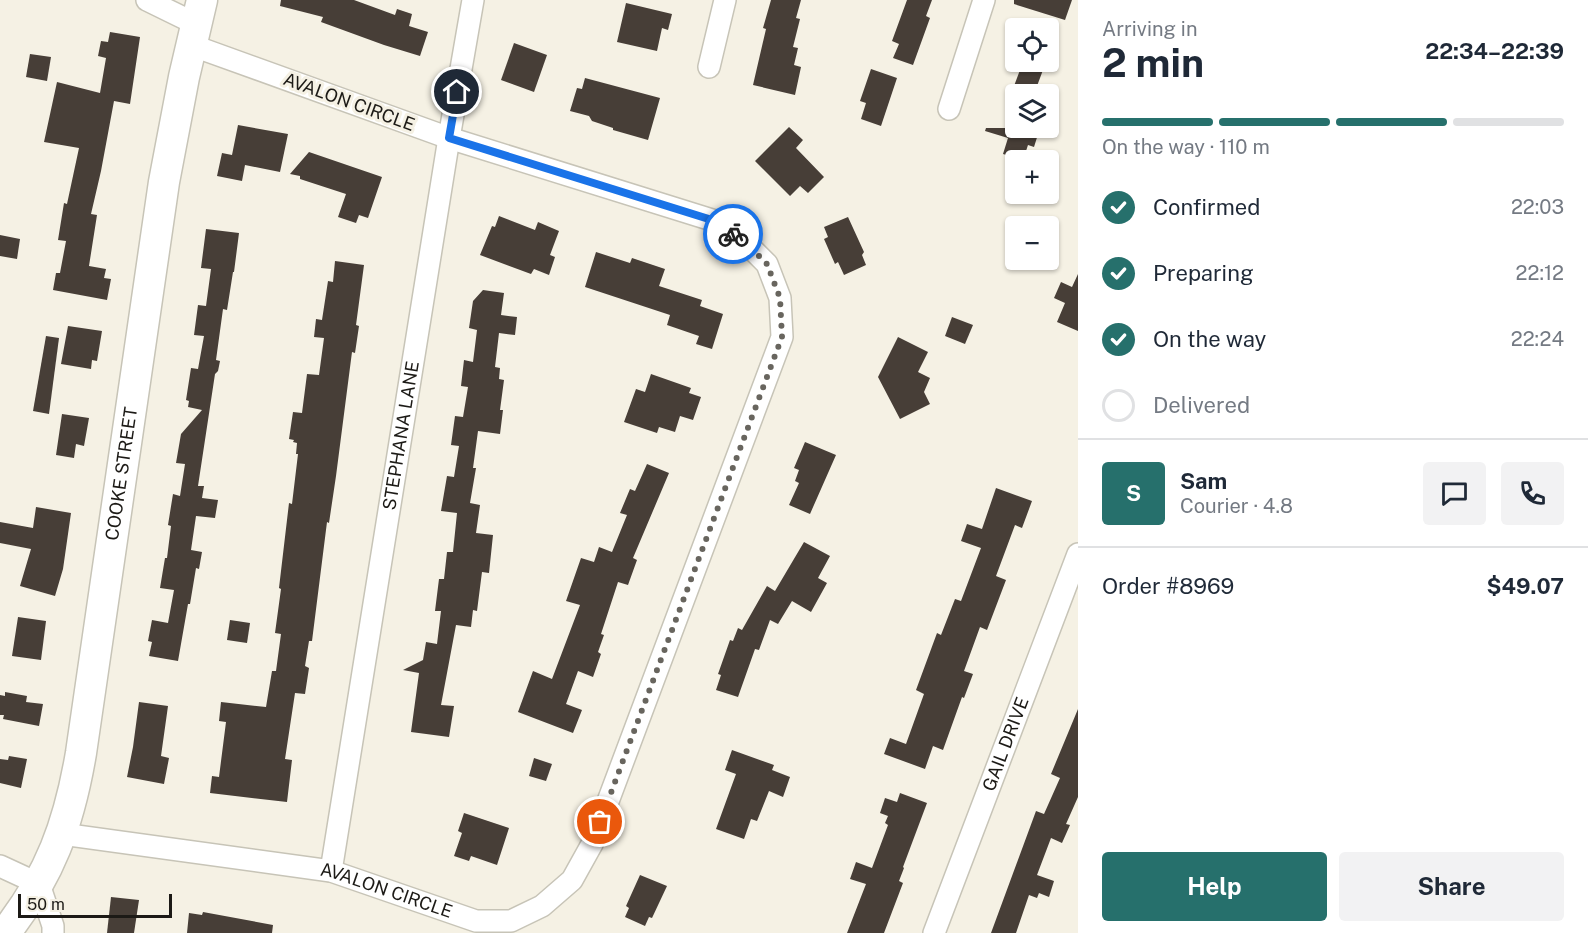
<!DOCTYPE html>
<html lang="en">
<head>
<meta charset="utf-8">
<style>
	:root { --surface:#fff; --page:#f2f2f3; --text:#1f2937; --muted:#747a83; --line:#e0e1e3; --accent:#26706c }
	body { margin:0; font-family:"Public Sans",sans-serif; background:var(--page); color:var(--text); height:100vh; display:flex; flex-direction:column; font-size:22px; white-space:nowrap }
	* { box-sizing:border-box; margin:0 }
	p { font-size:20px; color:var(--muted) }
	.icon { flex:none; width:33px; height:33px; fill:none; stroke:currentColor; stroke-width:2; stroke-linecap:round; stroke-linejoin:round }
	.map { position:relative; flex:1; overflow:hidden }
	.panel { display:flex; flex-direction:column; background:var(--surface); width:510px }
	.panel>* { flex:none }
	.fabs { position:absolute; left:1005px; top:18px; display:grid; gap:12px }
	.fabs a { display:grid; place-items:center; width:54px; height:54px; border-radius:6px; background:var(--surface); box-shadow:0 2px 4px #0004; font-size:30px }
	.scale { position:absolute; left:18px; bottom:15px; width:154px; box-sizing:border-box; padding-left:6px; border:3px solid #1c1a16; border-top:0; font-size:16px; line-height:21px; white-space:nowrap; color:#1c1a16; -webkit-text-stroke:4px #f5f1e4; paint-order:stroke }
	.pin { position:absolute; display:grid; place-items:center; width:51px; height:51px; color:#fff; margin:-26px; border:3px solid #fff; border-radius:50%; box-shadow:0 2px 6px #0007 }
	.courier { position:absolute; display:grid; place-items:center; width:60px; height:60px; margin:-30px; border:4px solid #1a73e8; border-radius:50%; background:#fff; color:#222; box-shadow:0 2px 8px #0007 }
	.headline em { font-style:normal; font-weight:700 }
	.headline div { display:flex; flex-direction:column-reverse }
	.headline { display:flex; align-items:center; justify-content:space-between; height:102px; padding:0 24px }
	h1 { font-size:39px; font-weight:700; line-height:45px }
	.bar { display:grid; grid-template-columns:repeat(4,1fr); gap:9px 6px; align-content:center; height:72px; padding:0 24px }
	.bar i { height:8px; border-radius:4px; background:var(--line) }
	.bar .active { background:var(--accent) }
	.bar p { grid-column:span 4 }
	.line { display:flex; align-items:center; gap:15px; padding:0 24px; border-top:2px solid var(--line) }
	.line div { flex:1 }
	.round { display:grid; place-items:center; flex:none; width:63px; height:63px; border-radius:6px; background:var(--page) }
	ol { padding:0 24px; list-style:none }
	li { display:flex; align-items:center; gap:18px; height:66px }
	li p { margin-inline-start:auto }
	li .icon { padding:6px; border-radius:50%; background:var(--accent); color:#fff; stroke-width:4 }
	li:last-child { color:var(--muted) }
	li i { width:33px; height:33px; border:3px solid var(--line); border-radius:50% }
	.action { display:flex; gap:12px; margin-top:auto; padding:12px 24px }
	.action a { flex:1; height:69px; border-radius:6px; background:var(--accent); color:#fff; font-size:24px; font-weight:700; line-height:69px; text-align:center }
	.action a+a { background:var(--page); color:var(--text) }
	main { display:flex; flex:1; min-height:0 }
	.map>svg:first-child { display:block }
</style>
</head>
<body>
<main>
<div class="map">
<svg width="1078" height="933" viewBox="0 0 1078 933">
	<rect width="100%" height="100%" fill="#f5f1e4"/>
	<g fill="#473e37">
		<path d="M281 0H354L395 15 397 9 412 14 409 26 428 32 420 56 384 45 321 22 323 17 280 6Z"/>
		<path d="M771 0H801L796 18 800 19 793 47 798 48 794 65 801 67 795 95 753 85 766 29 763 28Z"/>
		<path d="M907 0H932L926 16 930 18 913 65 893 58 899 44 892 41Z"/>
		<path d="M1014 0H1072L1065 20 1014 4Z"/>
		<path d="M626 3 672 14 668 30 662 28 657 51 617 42Z"/>
		<path d="M110 32 140 37 130 104 114 101 101 171 91 214 97 215 89 266 106 269 104 278 111 279 107 300 53 290 56 273H60L66 241 58 240 64 203 67 204 79 148 44 142 57 82 100 93 106 58 98 56 101 41 108 42Z"/>
		<path d="M514 43 547 55 534 92 501 80Z"/>
		<path d="M30 54 51 57 47 81 26 77Z"/>
		<path d="M1023 62H1046L1034 94 1014 86Z"/>
		<path d="M871 69 897 78 881 126 861 119 866 103 860 101Z"/>
		<path d="M585 78 660 98 648 140 613 130V128L592 121 589 116 570 111 577 88 582 89Z"/>
		<path d="M238 125 288 134 280 172 245 165 242 181 217 176 222 153 232 155Z"/>
		<path d="M789 127 803 140 796 148 824 177 808 193 800 186 790 196 755 161Z"/>
		<path d="M986 128H1040L1034 147 1028 145 1023 160 1003 154 1008 138 985 131Z"/>
		<path d="M309 152 382 177 368 218 359 215 356 223 338 217 346 194 300 179V176L290 174Z"/>
		<path d="M499 216 535 230 538 222 559 231 550 255 555 257 549 275 534 269 531 274 480 255 492 226 495 227Z"/>
		<path d="M848 217 864 252 862 255 866 265 844 275 838 262 835 264 824 239 828 237 824 227Z"/>
		<path d="M206 229 239 233 234 272H233L227 310 223 309 216 360 220 361 218 371 215 374 198 486H204L202 498 218 500 215 518 196 516 191 550 202 552 199 569 196 568 190 604H188L178 661 149 656 152 642 148 641 152 620 168 623 174 590 160 588 165 558H167L171 526 168 525 173 494 180 496 185 464 176 463 181 434 202 410 188 407 189 401 186 400 191 368 198 369 204 336 194 335 198 305 206 306 211 269 201 268Z"/>
		<path d="M0 235 20 239 17 259 0 256Z"/>
		<path d="M596 252 630 263 632 258 665 269 659 286 702 300 700 306 723 314 712 349 696 344 699 336 667 325 670 315 585 287Z"/>
		<path d="M335 261 364 265 356 325 359 326 355 353 352 352 336 476 329 523 327 522 312 641H309L305 666 309 668 305 694 295 693 285 759 292 760 287 802 210 793 212 776 219 777 226 722 219 721 221 702 266 707 272 671H276L281 634 275 633 281 589 279 588 289 503 292 504 298 454H296L297 443 293 442 294 440 289 439 293 412 302 413 307 374 319 375 324 338 314 337 316 319 322 320 328 281 333 282Z"/>
		<path d="M1078 274V331L1057 322 1065 303 1054 298 1061 282 1072 287Z"/>
		<path d="M483 290 504 293 501 315 517 317 515 335 499 333 495 367 500 368 499 379 504 380 500 410H503L500 434 478 431 473 468H476L470 503 480 505 476 533 493 535 489 573 482 572 477 611 473 610 471 627 456 625 441 705 454 706 449 737 411 732 419 673 403 670 423 660 426 642 437 644 441 611H435L439 579H444L447 552H453L457 513 441 511 447 476 454 477 459 446 451 445 455 416 463 417 468 387 461 386 464 360 473 362 477 330 469 328 473 301Z"/>
		<path d="M952 317 973 325 965 344 945 336Z"/>
		<path d="M68 326 102 331 97 361 92 360 91 369 61 364Z"/>
		<path d="M46 336 59 338 49 414 33 411Z"/>
		<path d="M898 337 928 352 918 372 930 378 924 392 930 404 900 419 878 377Z"/>
		<path d="M651 374 691 388 689 393 701 397 693 420 680 416 675 432 659 427 657 433 624 422 636 389 645 392Z"/>
		<path d="M62 414 89 418 84 446 76 444 74 458 56 455Z"/>
		<path d="M805 442 836 455 810 514 789 505 799 483 795 481 799 470 794 468Z"/>
		<path d="M647 464 669 473 633 558 637 560 628 585 618 582 601 634 604 635 598 652 601 654 593 677 578 671 566 704 582 710 573 733 518 712 533 671 552 679 580 605 566 601 581 558 594 562 599 547 612 552 627 515 620 513 630 489 635 491Z"/>
		<path d="M996 488 1032 501 1022 528 1015 525 996 576 1006 580 987 630 980 627 964 671 973 674 964 698 962 697 943 750 933 746 925 769 884 754 890 738 906 744 924 694 916 690 937 633 941 635 955 599 961 601 981 548 961 541 967 524 982 529Z"/>
		<path d="M36 507 71 513 63 569 55 596 20 586 31 549 0 543V522L33 528Z"/>
		<path d="M804 542 830 556 818 578 827 583 811 612 792 601 778 624 770 620 759 650 755 649 738 697 716 690 721 675 718 674 730 640 733 641 738 628 742 630 767 586 775 591Z"/>
		<path d="M18 617 46 621 41 660 12 656Z"/>
		<path d="M230 620 250 623 247 643 227 640Z"/>
		<path d="M5 692 27 696 26 702 43 704 39 726 3 719 4 715H0V695L5 696Z"/>
		<path d="M139 702 168 706 161 756 169 758 164 784 127 777 133 747Z"/>
		<path d="M1078 709V797L1066 824 1070 825 1062 843 1051 838 1037 875 1054 881 1049 897 1039 893 1037 898 1029 895 1016 933H991L1036 811 1044 814 1060 778 1051 774Z"/>
		<path d="M732 750 774 765 772 770 790 777 783 797 769 791 757 821 751 819 744 839 716 829 736 774 725 770Z"/>
		<path d="M9 756 27 759 21 788 0 783V759L8 760Z"/>
		<path d="M534 758 552 764 546 781 529 776Z"/>
		<path d="M900 793 927 803 903 867 904 868 899 881 903 883 884 933H847L866 884 850 879 856 862 872 868 888 825 885 823 888 816 880 813 885 798 897 802Z"/>
		<path d="M464 813 509 828 497 865 471 856 469 861 454 856 462 833 458 831Z"/>
		<path d="M640 875 667 886 652 918 649 917 645 926 625 917 629 908 626 906Z"/>
		<path d="M111 897 139 900 134 933H107Z"/>
		<path d="M203 912 273 925 272 933H187L189 913 202 915Z"/>
	</g>
	<g fill="none" stroke-linecap="round" stroke-linejoin="round">
		<defs>
			<g id="street">
				<path d="M147 0 196 24"/>
				<path d="M709 67 725 0"/>
				<path d="M949 109 984 0"/>
				<path id="s1" d="M62 834 331 871 476 921H511L542 906 572 880 592 844 782 337 780 298 767 264 741 238 712 220 449 138 191 45"/>
				<path d="M0 866 39 884 53 926V933"/>
				<path id="s2" d="M331 871 449 138 473 0"/>
				<path id="s3" d="M934 933 1078 554"/>
			</g>
			<g id="secondary">
				<path id="s4" d="M5 933C50 876 69 824 81 753L164 182 184 77 202 0"/>
			</g>
		</defs>
		<use href="#street" stroke="#c7c4b7" stroke-width="24"/>
		<use href="#secondary" stroke="#c7c4b7" stroke-width="33"/>
		<use href="#street" stroke="#fff" stroke-width="21"/>
		<use href="#secondary" stroke="#fff" stroke-width="30"/>
	</g>
	<g fill="none" stroke-linecap="round" stroke-linejoin="round">
		<path stroke="#68655e" stroke-width="6" stroke-dasharray="0 10.8" d="M600 822 782 337 780 298 767 264 741 238 733 234"/>
		<path stroke="#1a73e8" stroke-width="8" d="M457 92 449 138 712 220 733 234"/>
	</g>
	<g text-anchor="middle" stroke-width="6" stroke-linejoin="round" paint-order="stroke">
		<g font-size="18" fill="#1c1a16" stroke="#f5f1e4">
			<text transform="translate(349 102) rotate(20)" y="6">AVALON CIRCLE</text>
			<text dy="6" stroke="none"><textPath href="#s2" startOffset="441">STEPHANA LANE</textPath></text>
			<text dy="6" stroke="none"><textPath href="#s4" startOffset="480">COOKE STREET</textPath></text>
			<text dy="6" stroke="none"><textPath href="#s3" startOffset="202">GAIL DRIVE</textPath></text>
			<text dy="6" stroke="none"><textPath href="#s1" startOffset="330">AVALON CIRCLE</textPath></text>
		</g>
	</g>
</svg>
<div class="fabs">
<a><svg class="icon" aria-label="locate" viewBox="0 0 24 24"><circle cx="12" cy="12" r="6"/><path d="M12 2v4M12 18v4M2 12h4M18 12h4"/></svg></a>
<a><svg class="icon" aria-label="layers" viewBox="0 0 24 24"><path d="M12 4l9 5-9 5-9-5zM3 14l9 5 9-5"/></svg></a>
<a>+</a>
<a>−</a>
</div>
<div class="scale">50 m</div>
<div class="pin" style="left:600px;top:822px;background:#ea580c"><svg class="icon" aria-label="bag" viewBox="0 0 24 24"><path d="M5 8h14l-1 12H6zM9 8a3 3 0 0 1 6 0"/></svg></div>
<div class="pin" style="left:457px;top:92px;background:#1f2937"><svg class="icon" aria-label="home" viewBox="0 0 24 24"><path d="M3 11l9-7 9 7M6 9v11h12V9"/></svg></div>
<div class="courier" style="left:733px;top:234px"><svg class="icon" aria-label="bike" viewBox="0 0 24 24"><circle cx="6" cy="16" r="4"/><circle cx="18" cy="16" r="4"/><path d="M6 16l4-8h5l3 8M10 8l3 8H6M13 5h3"/></svg></div>
</div>
<section class="panel">
<div class="headline"><div><h1>2 min</h1><p>Arriving in</p></div><em>22:34–22:39</em></div>
<div class="bar"><i class="active"></i><i class="active"></i><i class="active"></i><i></i><p>On the way · 110 m</p></div>
<ol>
<li><svg class="icon" aria-label="check" viewBox="0 0 24 24"><path d="M5 12l5 5 9-10"/></svg>Confirmed<p>22:03</p></li>
<li><svg class="icon" aria-label="check" viewBox="0 0 24 24"><path d="M5 12l5 5 9-10"/></svg>Preparing<p>22:12</p></li>
<li><svg class="icon" aria-label="check" viewBox="0 0 24 24"><path d="M5 12l5 5 9-10"/></svg>On the way<p>22:24</p></li>
<li><i></i>Delivered</li>
</ol>
<div class="line" style="height:108px"><b class="round" style="background:var(--accent);color:#fff">S</b><div><b>Sam</b><p>Courier · 4.8</p></div><a class="round"><svg class="icon" aria-label="chat" viewBox="0 0 24 24"><path d="M4 5h16v11H9l-5 4z"/></svg></a><a class="round"><svg class="icon" aria-label="phone" viewBox="0 0 24 24"><path d="M5 4h4l2 5-3 2q2 4 5 5l2-3 5 2v4C11 20 4 13 5 4z"/></svg></a></div>
<div class="line" style="height:78px"><div>Order #8969</div><b>$49.07</b></div>
<div class="action"><a>Help</a><a>Share</a></div>
</section>
</main>
</body>
</html>
